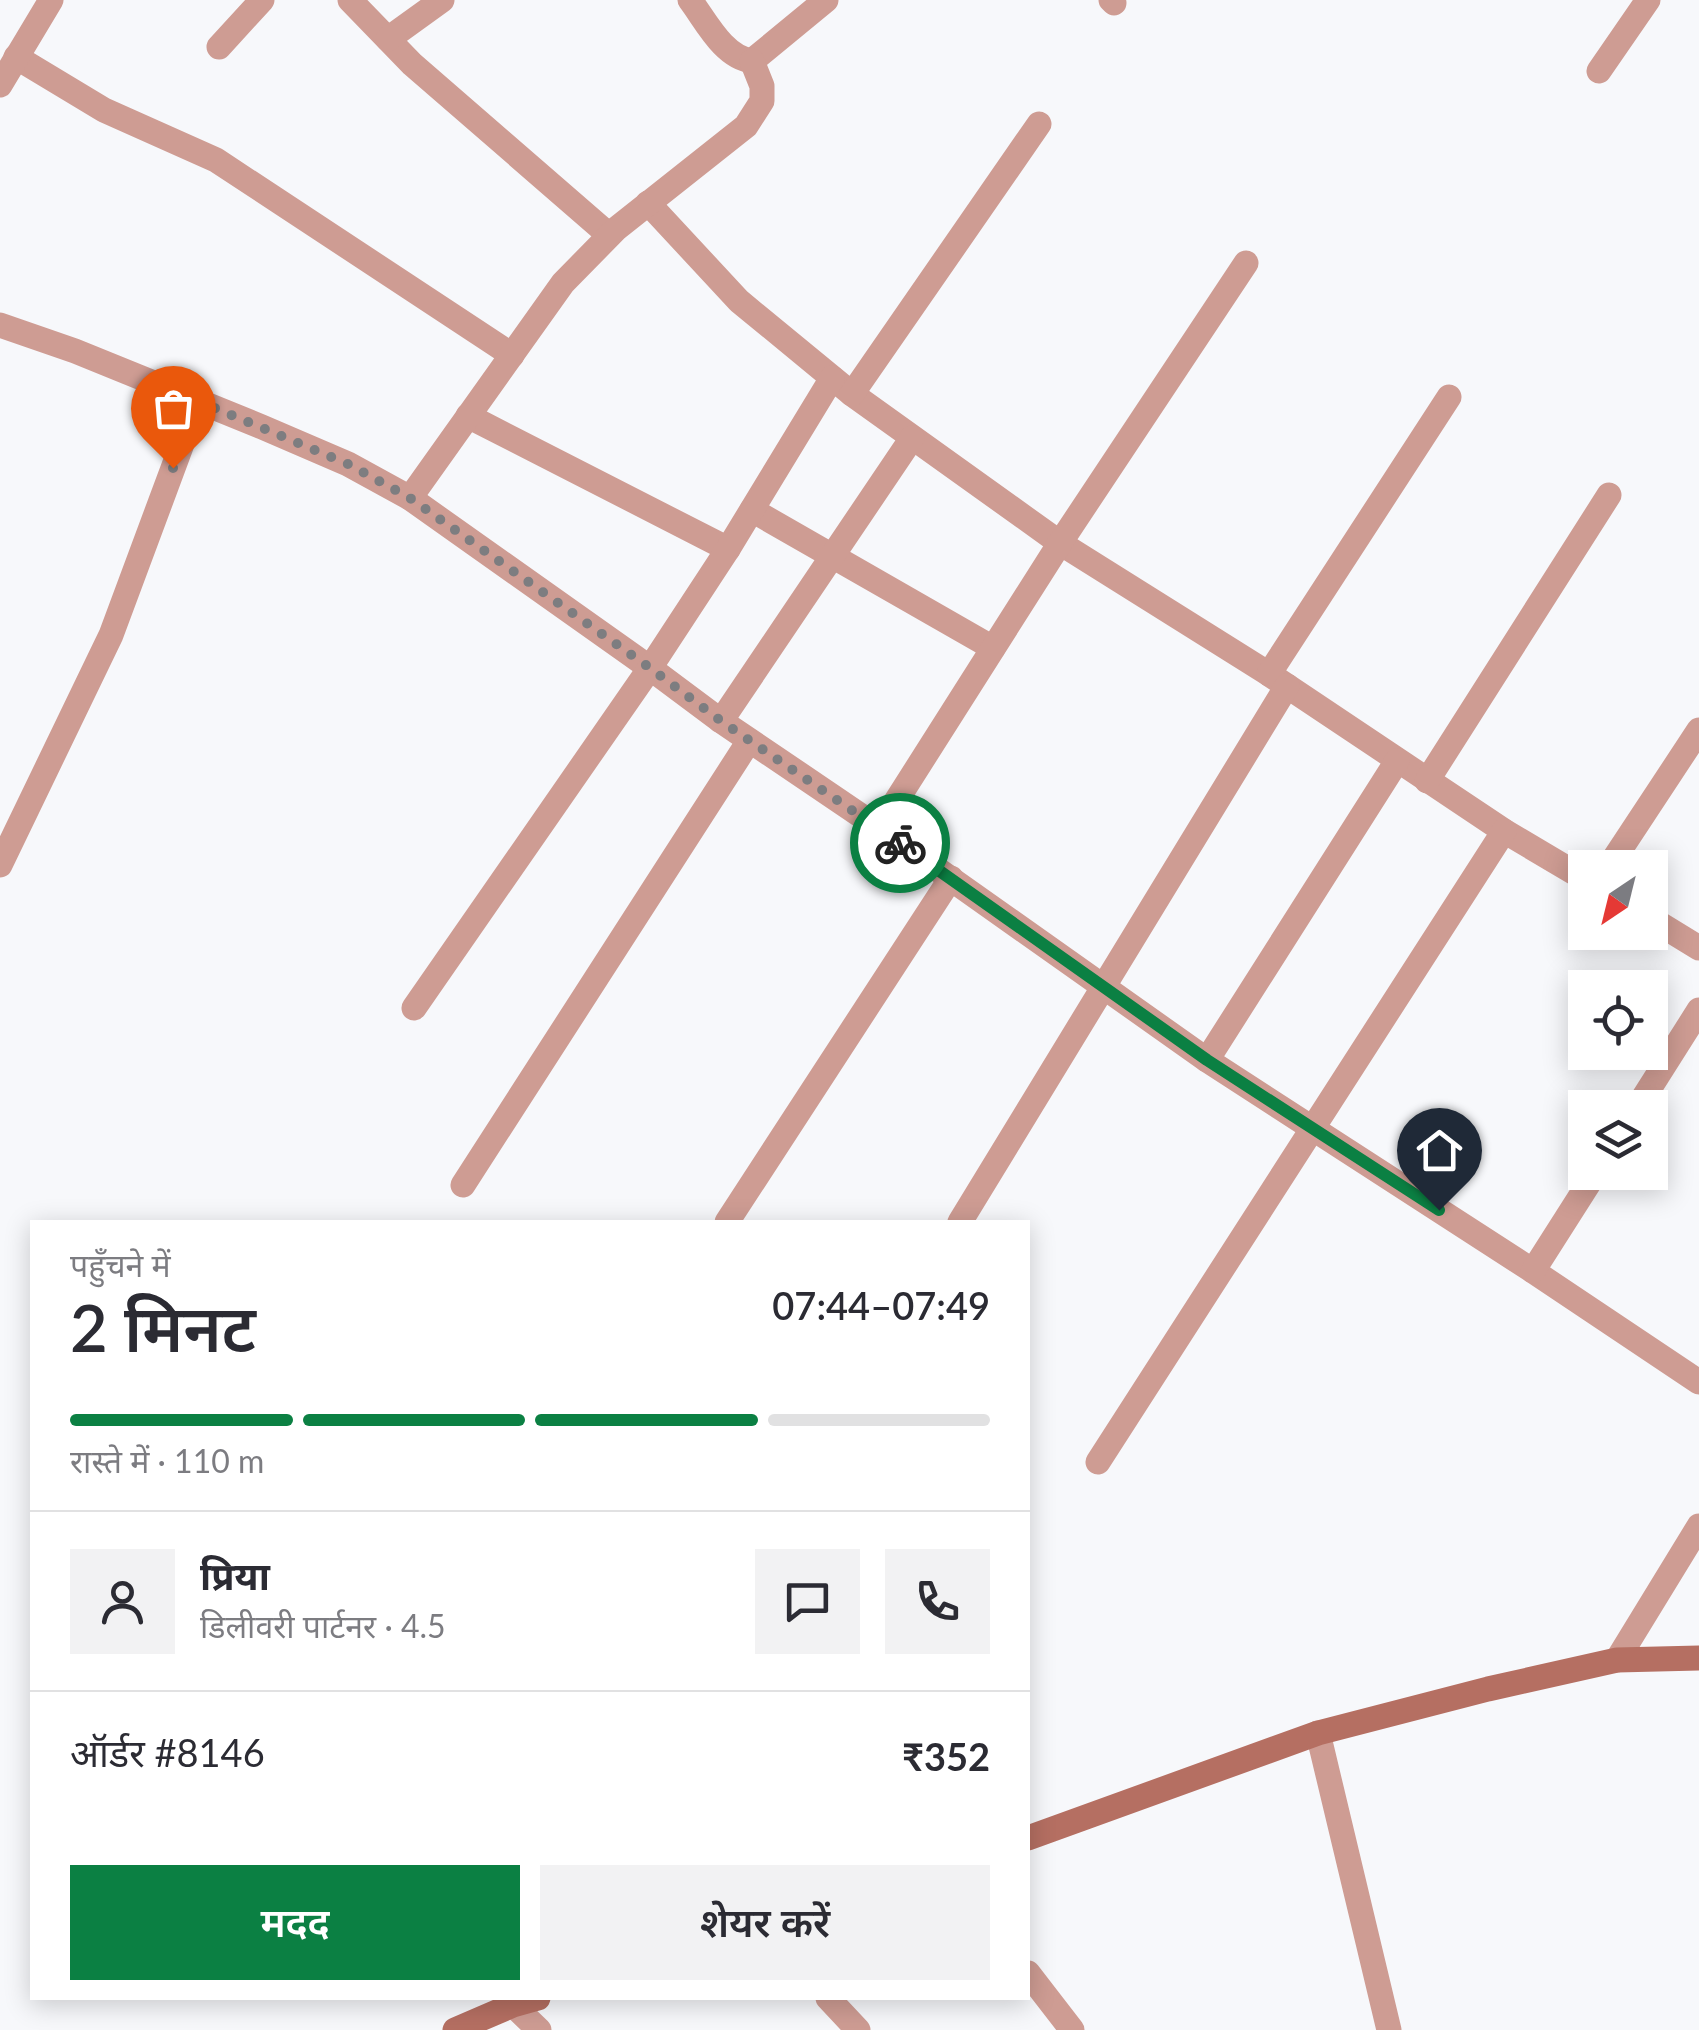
<!DOCTYPE html>
<html lang="hi">
<head>
<meta charset="utf-8">
<style>
	:root { --surface:#fff; --page:#f2f2f3; --text:#2b2b33; --muted:#7c7c81; --line:#e1e1e2; --accent:#0b8043 }
	body { margin:0; font-family:Lato,"Noto Sans Devanagari",sans-serif; background:var(--page); color:var(--text); height:100vh; display:flex; flex-direction:column; font-size:38px; white-space:nowrap }
	* { box-sizing:border-box; margin:0 }
	p { font-size:32px; color:var(--muted) }
	.icon { flex:none; width:55px; height:55px; fill:none; stroke:currentColor; stroke-width:2; stroke-linecap:round; stroke-linejoin:round }
	.map { position:relative; flex:1; overflow:hidden }
	.sheet { position:absolute; left:30px; top:1220px; width:1000px; height:780px; display:flex; flex-direction:column; background:var(--surface); border-radius:0px; box-shadow:0 5px 25px #0003 }
	.sheet>* { flex:none }
	.needle { width:65px; rotate:215deg }
	.controls { position:absolute; left:1568px; top:850px; display:grid; gap:20px }
	.controls a { display:grid; place-items:center; width:100px; height:100px; border-radius:0px; background:var(--surface); box-shadow:0 5px 25px #0003; font-size:50px }
	.pin { position:absolute; display:grid; place-items:center; width:85px; height:85px; color:#fff; margin:-102px -42px; border-radius:50% 50% 50% 0; rotate:-45deg; box-shadow:0 0 10px #0007 }
	.pin .icon { rotate:45deg }
	.courier { position:absolute; display:grid; place-items:center; width:100px; height:100px; margin:-50px; border:8px solid #0b8043; border-radius:50%; background:#fff; color:#222; box-shadow:0 2px 12px #0007 }
	.head em { font-style:normal; font-weight:600 }
	.head div { display:flex; flex-direction:column-reverse }
	.head { display:flex; align-items:center; justify-content:space-between; height:170px; padding:0 40px }
	h1 { font-size:65px; font-weight:600; line-height:75px }
	.bar { display:grid; grid-template-columns:repeat(4,1fr); gap:15px 10px; align-content:center; height:120px; padding:0 40px }
	.bar i { height:12px; border-radius:8px; background:var(--line) }
	.bar .selected { background:var(--accent) }
	.bar p { grid-column:span 4 }
	.line { display:flex; align-items:center; gap:25px; padding:0 40px; border-top:2px solid var(--line) }
	.line div { flex:1 }
	.round { display:grid; place-items:center; flex:none; width:105px; height:105px; border-radius:0px; background:var(--page) }
	.primary-button { display:flex; gap:20px; margin-top:auto; padding:20px 40px }
	.primary-button a { flex:1; height:115px; border-radius:0px; background:var(--accent); color:#fff; font-size:40px; font-weight:600; line-height:115px; text-align:center }
	.primary-button a+a { background:var(--page); color:var(--text) }
	.map>svg:first-child { display:block }
</style>
</head>
<body>
<div class="map">
<svg width="1699" height="2030" viewBox="0 0 1699 2030">
	<rect width="100%" height="100%" fill="#f7f8fb"/>
	<g fill="none" stroke-linecap="round" stroke-linejoin="round">
		<g stroke="#ce9c93" stroke-width="25">
			<path d="M350 0 412 64 609 235"/>
			<path d="M690 0C706 21 723 57 752 61L826 0"/>
			<path d="M1111 0 1114 3"/>
			<path d="M388 39 442 0"/>
			<path d="M219 47 262 0"/>
			<path d="M16 57 104 110 216 160 512 355"/>
			<path d="M1599 71 1648 0"/>
			<path d="M0 85 51 0"/>
			<path d="M648 203 739 301 852 394 1060 543 1269 674 1504 831 1585 879"/>
			<path d="M0 325 75 351 262 427 348 464 410 498 650 668 721 721 879 828 1207 1060 1533 1271 1699 1382"/>
			<path d="M852 394 1039 124"/>
			<path d="M468 416 728 549"/>
			<path d="M410 498 563 283 616 229 746 126 762 101V86L752 61"/>
			<path d="M752 510 993 648"/>
			<path d="M1269 674 1449 397"/>
			<path d="M721 721 912 438"/>
			<path d="M1427 781 1609 495"/>
			<path d="M879 828 1060 543 1246 263"/>
			<path d="M0 865 111 635 198 401"/>
			<path d="M1608 868 1699 730"/>
			<path d="M1650 918 1699 948"/>
			<path d="M414 1008 650 668 728 549 832 378"/>
			<path d="M1207 1060 1397 761"/>
			<path d="M1637 1108 1699 1010"/>
			<path d="M463 1185 749 741"/>
			<path d="M727 1222 951 878"/>
			<path d="M960 1222 1287 686"/>
			<path d="M1533 1271 1596 1172"/>
			<path d="M1098 1462 1504 831"/>
			<path d="M1617 1660 1699 1526"/>
			<path d="M1318 1733 1389 2030"/>
			<path d="M1028 1973 1072 2030"/>
			<path d="M511 1998 513 2005 539 2030"/>
			<path d="M828 1998 858 2030"/>
		</g>
		<g stroke="#b56f62" stroke-width="25">
			<path d="M1028 1838 1318 1733 1488 1689 1617 1660 1699 1658"/>
			<path d="M455 2030 513 2005 538 1998"/>
		</g>
	</g>
	<g fill="none" stroke-linecap="round" stroke-linejoin="round">
		<path stroke="#7d7d80" stroke-width="10" stroke-dasharray="0 18" d="M173 468 198 401 348 464 410 498 650 668 721 721 900 843"/>
		<path stroke="#0b8043" stroke-width="12" d="M900 843 1207 1060 1439 1210"/>
	</g>
</svg>
<div class="controls">
<a><svg class="needle" viewBox="-14 -14 28 28"><path d="M0-13l5 13h-10z" fill="#e53935"/><path d="M0 13l5-13h-10z" fill="#7c7c81"/></svg></a>
<a><svg class="icon" aria-label="locate" viewBox="0 0 24 24"><circle cx="12" cy="12" r="6"/><path d="M12 2v4M12 18v4M2 12h4M18 12h4"/></svg></a>
<a><svg class="icon" aria-label="layers" viewBox="0 0 24 24"><path d="M12 4l9 5-9 5-9-5zM3 14l9 5 9-5"/></svg></a>
</div>
<div class="pin" style="left:173px;top:468px;background:#ea580c"><svg class="icon" aria-label="bag" viewBox="0 0 24 24"><path d="M5 8h14l-1 12H6zM9 8a3 3 0 0 1 6 0"/></svg></div>
<div class="pin" style="left:1439px;top:1210px;background:#1f2937"><svg class="icon" aria-label="home" viewBox="0 0 24 24"><path d="M3 11l9-7 9 7M6 9v11h12V9"/></svg></div>
<div class="courier" style="left:900px;top:843px"><svg class="icon" aria-label="bike" viewBox="0 0 24 24"><circle cx="6" cy="16" r="4"/><circle cx="18" cy="16" r="4"/><path d="M6 16l4-8h5l3 8M10 8l3 8H6M13 5h3"/></svg></div>
<section class="sheet">
<div class="head"><div><h1>2 मिनट</h1><p>पहुँचने में</p></div><em>07:44–07:49</em></div>
<div class="bar"><i class="selected"></i><i class="selected"></i><i class="selected"></i><i></i><p>रास्ते में · 110 m</p></div>
<div class="line" style="height:180px"><a class="round"><svg class="icon" aria-label="person" viewBox="0 0 24 24"><circle cx="12" cy="8" r="4"/><path d="M4 21q1-7 8-7t8 7"/></svg></a><div><b>प्रिया</b><p>डिलीवरी पार्टनर · 4.5</p></div><a class="round"><svg class="icon" aria-label="chat" viewBox="0 0 24 24"><path d="M4 5h16v11H9l-5 4z"/></svg></a><a class="round"><svg class="icon" aria-label="phone" viewBox="0 0 24 24"><path d="M5 4h4l2 5-3 2q2 4 5 5l2-3 5 2v4C11 20 4 13 5 4z"/></svg></a></div>
<div class="line" style="height:130px"><div>ऑर्डर #8146</div><b>₹352</b></div>
<div class="primary-button"><a>मदद</a><a>शेयर करें</a></div>
</section>
</div>
</body>
</html>
